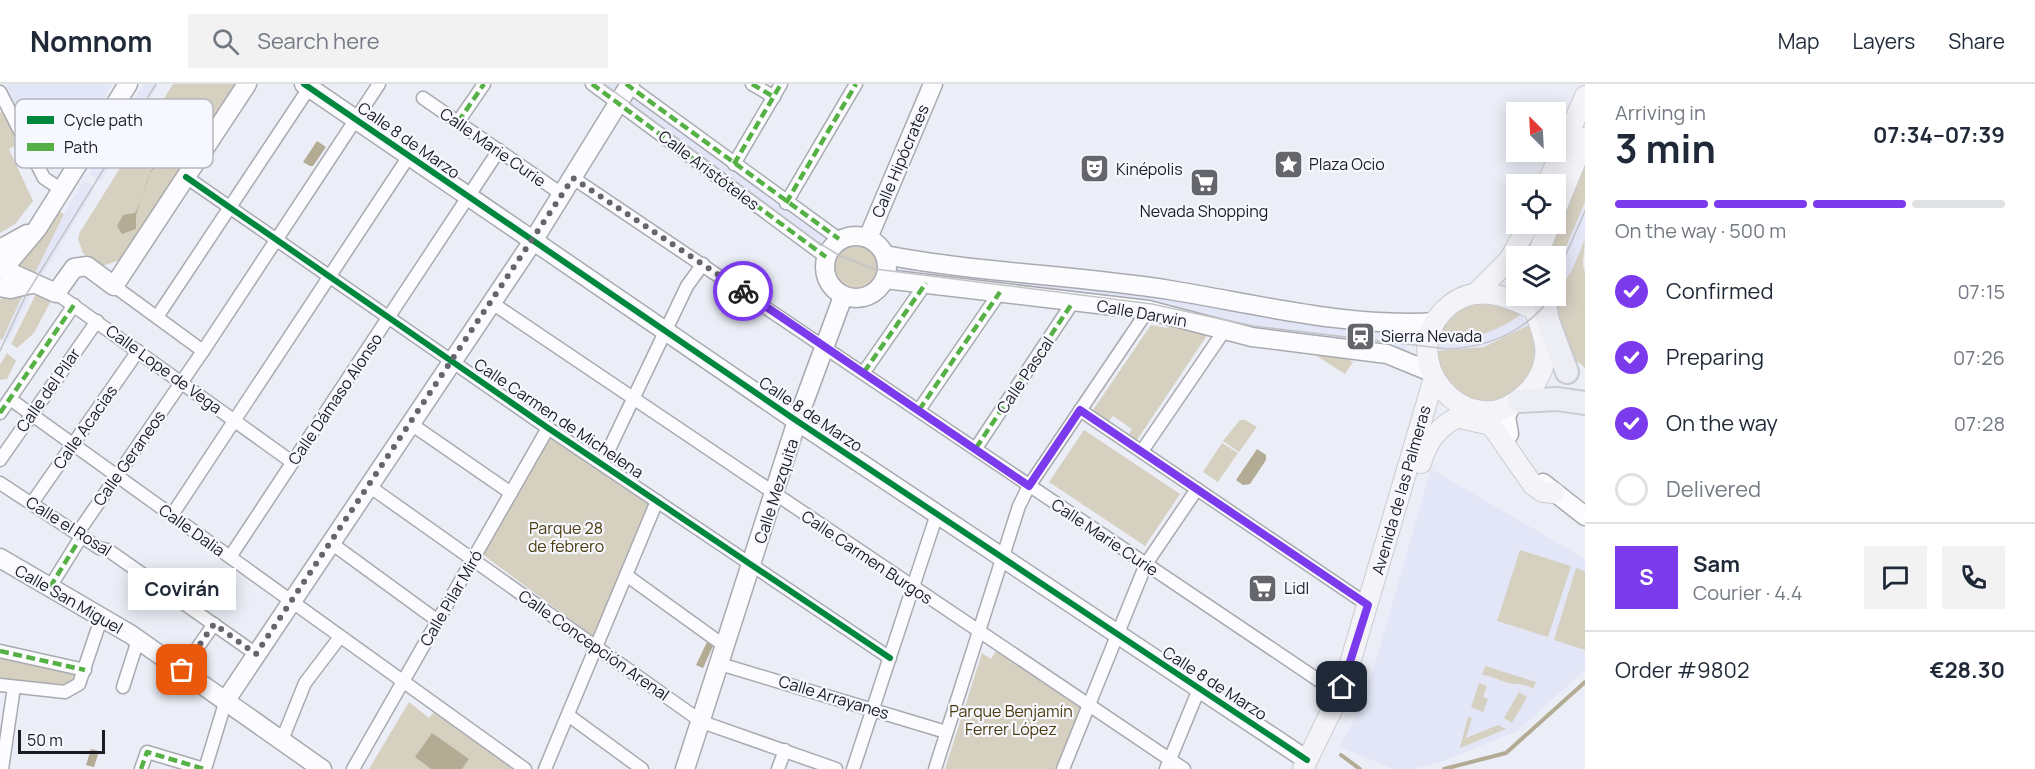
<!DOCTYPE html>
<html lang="en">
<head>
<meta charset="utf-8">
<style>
	:root { --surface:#fff; --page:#f2f2f3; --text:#1f2937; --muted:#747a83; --line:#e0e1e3; --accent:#7c3aed }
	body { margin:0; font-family:Manrope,sans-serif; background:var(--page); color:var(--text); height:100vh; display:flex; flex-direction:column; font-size:22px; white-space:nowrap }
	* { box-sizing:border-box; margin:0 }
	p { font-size:20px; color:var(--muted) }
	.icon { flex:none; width:33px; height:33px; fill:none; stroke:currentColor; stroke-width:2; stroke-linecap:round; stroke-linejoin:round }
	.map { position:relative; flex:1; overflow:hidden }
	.sheet { display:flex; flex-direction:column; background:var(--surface); width:450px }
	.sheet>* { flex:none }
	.needle { width:39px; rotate:336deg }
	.controls { position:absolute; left:1506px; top:18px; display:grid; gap:12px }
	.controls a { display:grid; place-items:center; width:60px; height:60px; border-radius:0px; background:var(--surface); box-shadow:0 3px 15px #0003; font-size:30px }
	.scale { position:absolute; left:18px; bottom:15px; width:87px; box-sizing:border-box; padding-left:6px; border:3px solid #1b1c22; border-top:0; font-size:16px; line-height:21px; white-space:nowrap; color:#1b1c22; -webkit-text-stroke:4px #f7f8ff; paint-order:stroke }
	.pin { position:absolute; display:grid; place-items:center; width:51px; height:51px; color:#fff; margin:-26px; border-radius:12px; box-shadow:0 3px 9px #0006 }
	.courier { position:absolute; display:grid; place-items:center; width:60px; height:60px; margin:-30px; border:4px solid #7c3aed; border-radius:50%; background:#fff; color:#222; box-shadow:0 2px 8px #0007 }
	.bubble { position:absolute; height:42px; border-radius:0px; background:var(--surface); box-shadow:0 3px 15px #0003; font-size:20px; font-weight:700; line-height:42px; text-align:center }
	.headline em { font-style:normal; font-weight:700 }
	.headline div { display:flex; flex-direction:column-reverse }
	.headline { display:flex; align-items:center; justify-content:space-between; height:102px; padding:0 30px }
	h1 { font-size:39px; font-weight:700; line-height:45px }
	.bar { display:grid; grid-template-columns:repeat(4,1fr); gap:9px 6px; align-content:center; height:72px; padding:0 30px }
	.bar i { height:8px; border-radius:4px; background:var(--line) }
	.bar .active { background:var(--accent) }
	.bar p { grid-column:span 4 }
	.line { display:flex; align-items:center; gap:15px; padding:0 30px; border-top:2px solid var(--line) }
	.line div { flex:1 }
	.round { display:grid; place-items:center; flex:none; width:63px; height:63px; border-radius:0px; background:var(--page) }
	ol { padding:0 30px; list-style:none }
	li { display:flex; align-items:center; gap:18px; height:66px }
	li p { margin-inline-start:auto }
	li .icon { padding:6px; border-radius:50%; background:var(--accent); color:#fff; stroke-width:4 }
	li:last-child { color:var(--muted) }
	li i { width:33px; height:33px; border:3px solid var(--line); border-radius:50% }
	header { display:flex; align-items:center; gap:36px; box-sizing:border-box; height:84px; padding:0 30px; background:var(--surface); border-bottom:2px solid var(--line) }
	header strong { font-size:28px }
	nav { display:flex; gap:33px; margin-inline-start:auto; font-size:21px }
	.search { width:420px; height:54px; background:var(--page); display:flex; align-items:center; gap:15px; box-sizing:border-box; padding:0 21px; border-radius:0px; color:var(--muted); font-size:22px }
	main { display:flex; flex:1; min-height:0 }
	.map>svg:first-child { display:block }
</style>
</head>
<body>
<header>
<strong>Nomnom</strong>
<div class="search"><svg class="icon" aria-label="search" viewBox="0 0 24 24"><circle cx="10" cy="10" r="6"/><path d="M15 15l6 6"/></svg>Search here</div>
<nav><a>Map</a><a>Layers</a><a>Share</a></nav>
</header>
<main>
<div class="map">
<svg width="1585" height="685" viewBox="0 0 1585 685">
	<rect width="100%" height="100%" fill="#ebeef6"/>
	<g fill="#e2e6f7">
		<path d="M5 0H112L65 80 51 86 45 81Z"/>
		<path d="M144 0H159L101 97 89 90Z"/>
		<path d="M597 0H620L827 152 851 166 1151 210 1260 228V233L1397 250 1398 246H1408L1405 271 1395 267 1396 262 1258 246 879 191 832 174Z"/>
		<path d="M84 97 95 104 39 196 33 193 58 139Z"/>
		<path d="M1585 118V155L1572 186 1549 222 1547 212H1556V187Z"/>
		<path d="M25 206 33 207 8 258 2 256Z"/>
		<path d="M1520 231 1529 241 1501 257 1467 266 1437 267 1438 255H1467L1481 251Z"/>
		<path d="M1431 385 1585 475V586L1517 647 1444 677 1412 685H1393L1340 663 1355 634 1378 571Z"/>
	</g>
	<g fill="#d6d0c1">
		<path d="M173 0H239L123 175 102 182 83 169 78 155 80 148Z"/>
		<path d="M3 27 20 59 9 65 33 117 15 140 0 149V29Z"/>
		<path d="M1585 79V118L1556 187V172H1549Z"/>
		<path d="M57 126 64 130 33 193 20 184 19 179Z"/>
		<path d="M1585 155 1583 181 1585 189V284L1569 270 1549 222 1572 186Z"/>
		<circle cx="855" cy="183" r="25"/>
		<path d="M25 206 2 256 0 255V216L4 212Z"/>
		<path d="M37 208 53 213 34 249 17 264 11 260Z"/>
		<path d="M1485 218 1496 219 1520 231C1495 249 1469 257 1438 255 1448 232 1462 222 1485 218Z"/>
		<path d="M1169 240 1208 250 1137 356 1129 350 1132 345 1113 332 1109 337 1093 326 1151 241 1167 244Z"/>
		<path d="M1529 241C1566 313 1449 356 1437 267L1484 263Z"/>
		<path d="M7 269 16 277 7 295 0 296V281Z"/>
		<path d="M1312 269 1342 272 1353 278 1345 290Z"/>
		<path d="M1240 336H1245L1257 343 1239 368 1223 357Z"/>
		<path d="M1084 346 1180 410 1145 462 1049 398Z"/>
		<path d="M549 354 650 417 593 552 482 470Z"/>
		<path d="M1222 359 1238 369 1218 398 1203 388Z"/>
		<path d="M1520 466 1571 482 1548 553 1497 537Z"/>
		<path d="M1576 484 1585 487V566L1554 556Z"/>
		<path d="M996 567 1080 624 1056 685H945L982 569 991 575Z"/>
		<path d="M0 570 78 587 75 599 64 606 0 596Z"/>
		<path d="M1485 582 1536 598 1533 605C1523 598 1516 602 1505 598 1496 595 1492 592 1482 591Z"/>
		<path d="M1479 599 1487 602 1483 613 1488 615 1483 628 1471 623Z"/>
		<path d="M1519 608 1527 613 1512 639 1504 634Z"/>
		<path d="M409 618 429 634 434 628 512 685H369Z"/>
		<path d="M1468 633 1472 634 1466 654 1498 641 1506 645 1460 664Z"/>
	</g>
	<g fill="#b4ab94">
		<path d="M179 52 182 53V56L181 53 177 54 169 69 150 89 136 131V145L122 150 117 142 123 131 135 129C143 116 144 102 150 89 154 79 163 76 169 68 173 63 174 57 179 52Z"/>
		<path d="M317 57 326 63 313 82H310L303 78Z"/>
		<path d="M1257 365 1266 371V376L1250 400 1243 401 1236 396Z"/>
		<path d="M707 558 713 562 703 584 696 581Z"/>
		<path d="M432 649 469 675 462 685H431L415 673Z"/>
		<path d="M91 665 99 667 94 683 86 681Z"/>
	</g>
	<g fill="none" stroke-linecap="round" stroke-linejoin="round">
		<g stroke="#b4ab94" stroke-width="4">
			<path d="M1341 671 1360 685"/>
			<path d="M1444 685 1506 669 1585 598"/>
		</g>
		<defs>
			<g id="street">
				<path d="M592 0 826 173"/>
				<path d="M626 0 839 155"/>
				<path d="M752 0 774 13"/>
				<path d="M0 8 44 94 62 106"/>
				<path d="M423 14 563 111"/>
				<path d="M458 38 484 0"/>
				<path d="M734 80 781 0"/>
				<path d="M186 93 548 344 890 574"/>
				<path d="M573 94 1339 610"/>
				<path d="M786 119 856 0"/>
				<path d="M114 202 203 267"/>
				<path d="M56 209 292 378"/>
				<path d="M492 219 1184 685"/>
				<path d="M157 233 309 4"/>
				<path d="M864 288 926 199"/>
				<path d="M10 315 525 685"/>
				<path d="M919 326 1000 208"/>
				<path d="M1080 326 1368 521"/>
				<path d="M0 329 74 221"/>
				<path d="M411 340 511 409"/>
				<path d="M976 364 1073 218"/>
				<path d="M1142 367 1224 247"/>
				<path d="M0 376 97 237"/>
				<path d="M602 380 687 202 703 180"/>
				<path d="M0 399 99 464 108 466 256 570"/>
				<path d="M369 402 702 638 836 685"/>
				<path d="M32 419 138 267"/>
				<path d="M172 431 409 72"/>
				<path d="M77 450 203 267 379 0"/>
				<path d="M331 459 438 537"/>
				<path d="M230 473 499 66"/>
				<path d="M626 491 726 563"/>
				<path d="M50 503 81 453"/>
				<path d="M0 567 85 586"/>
				<path d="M720 580 946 648"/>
				<path d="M182 586 214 540"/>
				<path d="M0 601 65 608 79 600 102 532"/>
				<path d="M123 603 138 556"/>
				<path d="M568 631 642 685"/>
				<path d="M282 656 305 599 340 553"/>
				<path d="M2 685 14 603"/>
				<path d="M141 685 147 668 204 685"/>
				<path d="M205 685 226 616"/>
				<path d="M353 685 548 344"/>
				<path d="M545 685 657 417"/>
				<path d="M778 685 785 666"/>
				<path d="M853 685 937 430"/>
				<path d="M935 685 1019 422 1029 402 1148 226"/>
				<path d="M1063 685 1146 480 1197 405"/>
				<path d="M1166 685 1199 605"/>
			</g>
			<g id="secondary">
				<path d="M304 0 797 337 1307 676"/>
				<circle cx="856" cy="183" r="31"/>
				<path d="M868 154 933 0"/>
				<path d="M0 165 27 150"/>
				<path d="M885 171C978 189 1076 191 1170 206 1256 220 1348 244 1436 238"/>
				<path d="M4 184 37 145 128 0"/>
				<path d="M5 186 56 209 74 184 87 182 114 202 247 0"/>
				<path d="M885 195 1148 226 1252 253 1387 270 1431 288"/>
				<path d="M0 203 10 205 31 200"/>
				<path d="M1509 350 1506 332 1512 321"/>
				<path d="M1543 399 1585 432"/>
				<path d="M0 474 130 550 322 685"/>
				<path d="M226 616 533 157 630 0"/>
				<path d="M685 685 797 337 841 218V211"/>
			</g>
			<g id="primary">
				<path d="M1547 100 1585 12"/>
				<path d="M1556 125 1585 54"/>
				<path d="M1537 172 1550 140"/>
				<path d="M1475 210 1509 176 1529 140"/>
				<path d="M1532 212C1533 232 1548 252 1545 273 1543 290 1535 302 1523 312 1467 364 1387 271 1451 220 1477 200 1507 212 1533 225"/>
				<path d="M1464 335 1491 341 1533 401 1543 408 1554 409"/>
				<path d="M1421 379C1429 350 1446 336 1474 326"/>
				<path d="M1303 685 1343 603 1434 294"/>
			</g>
			<g id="highway">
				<path d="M1543 212 1548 237 1567 288"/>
				<path d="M1519 317 1557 315 1585 319"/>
			</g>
		</defs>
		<use href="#street" stroke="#a8aab0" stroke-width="15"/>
		<use href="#secondary" stroke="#a8aab0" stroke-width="21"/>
		<use href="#primary" stroke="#cacbd0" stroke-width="22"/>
		<use href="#highway" stroke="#cacbd0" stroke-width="26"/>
		<use href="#street" stroke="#fcfcfe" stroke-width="12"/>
		<use href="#secondary" stroke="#fcfcfe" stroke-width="18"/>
		<use href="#primary" stroke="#f4f4f8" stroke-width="20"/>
		<use href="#highway" stroke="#edeef4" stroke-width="22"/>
		<g stroke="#c1c3c5" stroke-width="1.5">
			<path d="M604 0 816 157 840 172 875 185 1152 220 1253 242 1448 265C1491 263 1527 246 1552 212"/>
			<path d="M1556 193 1585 127"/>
			<path d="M0 267 26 211 156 0"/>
		</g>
		<g stroke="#55b145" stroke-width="4.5" stroke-dasharray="9 4.5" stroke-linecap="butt">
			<path d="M592 0 826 173"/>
			<path d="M626 0 839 155"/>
			<path d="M752 0 774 13"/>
			<path d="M458 38 484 0"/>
			<path d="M734 80 781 0"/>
			<path d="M786 119 856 0"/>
			<path d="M864 288 926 199"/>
			<path d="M919 326 1000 208"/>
			<path d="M0 329 74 221"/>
			<path d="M976 364 1073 218"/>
			<path d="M50 503 81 453"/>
			<path d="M0 567 85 586"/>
			<path d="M141 685 147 668 204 685"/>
		</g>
		<defs>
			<g id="cycleway">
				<path d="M304 0 797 337 1307 676"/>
				<path d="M186 93 548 344 890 574"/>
			</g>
		</defs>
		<use href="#cycleway" stroke="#f7f8ff" stroke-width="10"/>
		<use href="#cycleway" stroke="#00873e" stroke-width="6"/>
	</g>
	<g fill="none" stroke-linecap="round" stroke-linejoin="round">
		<path stroke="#64666c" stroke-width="6" stroke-dasharray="0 10.8" d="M182 586 214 540 256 570 573 94 743 207"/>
		<path stroke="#7c3aed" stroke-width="8" d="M743 207 1029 402 1080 326 1368 521 1342 603"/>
	</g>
	<defs>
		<symbol id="sight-square" viewBox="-11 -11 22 22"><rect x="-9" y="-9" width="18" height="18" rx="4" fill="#64666c" stroke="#f7f8ff"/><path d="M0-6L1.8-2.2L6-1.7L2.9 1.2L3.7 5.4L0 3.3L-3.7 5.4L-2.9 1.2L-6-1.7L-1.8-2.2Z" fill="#fff"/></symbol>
		<symbol id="theatre-square" viewBox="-11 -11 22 22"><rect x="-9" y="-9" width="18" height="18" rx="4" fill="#64666c" stroke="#f7f8ff"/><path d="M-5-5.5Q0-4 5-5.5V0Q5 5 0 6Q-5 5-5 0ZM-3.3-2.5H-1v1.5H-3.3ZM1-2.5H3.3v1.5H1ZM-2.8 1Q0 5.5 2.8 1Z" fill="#fff"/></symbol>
		<symbol id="supermarket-square" viewBox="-11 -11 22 22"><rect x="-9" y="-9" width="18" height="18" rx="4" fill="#64666c" stroke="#f7f8ff"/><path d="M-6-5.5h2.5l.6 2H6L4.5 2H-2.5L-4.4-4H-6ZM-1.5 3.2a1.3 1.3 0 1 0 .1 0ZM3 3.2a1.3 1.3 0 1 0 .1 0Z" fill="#fff"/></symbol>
		<symbol id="station-square" viewBox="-11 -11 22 22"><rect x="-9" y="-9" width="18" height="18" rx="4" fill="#64666c" stroke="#f7f8ff"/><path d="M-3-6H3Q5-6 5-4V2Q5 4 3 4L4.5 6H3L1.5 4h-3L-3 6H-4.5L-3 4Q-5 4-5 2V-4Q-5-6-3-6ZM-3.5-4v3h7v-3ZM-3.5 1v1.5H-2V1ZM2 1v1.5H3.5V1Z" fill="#fff"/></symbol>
	</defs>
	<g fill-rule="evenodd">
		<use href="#sight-square" x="1272" y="64" width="33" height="33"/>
		<use href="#theatre-square" x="1078" y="68" width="33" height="33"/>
		<use href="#supermarket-square" x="1188" y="82" width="33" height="33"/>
		<use href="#station-square" x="1344" y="236" width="33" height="33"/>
		<use href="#supermarket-square" x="1246" y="488" width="33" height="33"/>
	</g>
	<g text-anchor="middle" stroke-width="4.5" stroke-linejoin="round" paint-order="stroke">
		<g font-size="16" fill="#1b1c22" stroke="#f7f8ff">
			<text transform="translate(409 56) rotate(35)" y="6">Calle 8 de Marzo</text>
			<text transform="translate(493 63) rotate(35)" y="6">Calle Marie Curie</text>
			<text transform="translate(900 77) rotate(-67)" y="6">Calle Hipócrates</text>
			<text transform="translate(709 86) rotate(37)" y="6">Calle Aristóteles</text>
			<text transform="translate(1142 229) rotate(10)" y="6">Calle Darwin</text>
			<text transform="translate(164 285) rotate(36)" y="6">Calle Lope de Vega</text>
			<text transform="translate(1025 291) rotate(-56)" y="6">Calle Pascal</text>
			<text transform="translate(48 306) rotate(-55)" y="6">Calle del Pilar</text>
			<text transform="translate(335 315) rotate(-56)" y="6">Calle Dámaso Alonso</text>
			<text transform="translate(811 330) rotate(34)" y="6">Calle 8 de Marzo</text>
			<text transform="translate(559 334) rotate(34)" y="6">Calle Carmen de Michelena</text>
			<text transform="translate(85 343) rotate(-55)" y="6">Calle Acacias</text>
			<text transform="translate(129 374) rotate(-55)" y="6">Calle Geraneos</text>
			<text transform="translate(1401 406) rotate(-74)" y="6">Avenida de las Palmeras</text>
			<text transform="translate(776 407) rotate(-72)" y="6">Calle Mezquita</text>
			<text transform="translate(69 442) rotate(32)" y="6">Calle el Rosal</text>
			<text transform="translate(192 446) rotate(36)" y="6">Calle Dalia</text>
			<text transform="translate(1105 453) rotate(34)" y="6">Calle Marie Curie</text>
			<text transform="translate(867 473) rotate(34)" y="6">Calle Carmen Burgos</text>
			<text transform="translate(451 514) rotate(-60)" y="6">Calle Pilar Miró</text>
			<text transform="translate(69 515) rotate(30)" y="6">Calle San Miguel</text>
			<text transform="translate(594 561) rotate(35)" y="6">Calle Concepción Arenal</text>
			<text transform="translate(1215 599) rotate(33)" y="6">Calle 8 de Marzo</text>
			<text transform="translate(834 613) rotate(17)" y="6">Calle Arrayanes</text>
		</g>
		<g font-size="16" fill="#1b1c22" stroke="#f7f8ff" text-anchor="start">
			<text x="1309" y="86">Plaza Ocio</text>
			<text x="1116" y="91">Kinépolis</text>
			<text x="1204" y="133" text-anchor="middle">Nevada Shopping</text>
			<text x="1381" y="258">Sierra Nevada</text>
			<text x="1284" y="510">Lidl</text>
		</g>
		<g font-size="16" fill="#4d3c0d" stroke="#f7f8ff">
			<text x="566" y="450">Parque 28<tspan x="566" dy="18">de febrero</tspan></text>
			<text x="1011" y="633">Parque Benjamín<tspan x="1011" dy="18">Ferrer López</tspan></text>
		</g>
	</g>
	<rect x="15" y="15" width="198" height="69" rx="9" fill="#f7f8ff" stroke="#b5b6bd" stroke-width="1.5"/>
	<rect x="27" y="32" width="27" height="8" fill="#00873e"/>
	<rect x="27" y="59" width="27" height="8" fill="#55b145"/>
	<g font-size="16" fill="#1b1c22">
		<text x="64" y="42">Cycle path</text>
		<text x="64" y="69">Path</text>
	</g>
</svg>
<div class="controls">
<a><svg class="needle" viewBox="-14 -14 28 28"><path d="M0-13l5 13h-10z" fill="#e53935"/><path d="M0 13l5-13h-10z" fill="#747a83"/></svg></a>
<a><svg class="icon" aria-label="locate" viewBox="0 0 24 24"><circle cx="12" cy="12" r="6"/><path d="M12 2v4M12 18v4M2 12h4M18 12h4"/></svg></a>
<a><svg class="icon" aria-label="layers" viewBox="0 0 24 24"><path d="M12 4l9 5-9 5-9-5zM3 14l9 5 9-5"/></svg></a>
</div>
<div class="scale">50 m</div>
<div class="pin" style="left:182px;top:586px;background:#ea580c"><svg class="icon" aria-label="bag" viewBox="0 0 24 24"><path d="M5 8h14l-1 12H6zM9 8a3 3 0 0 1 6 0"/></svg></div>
<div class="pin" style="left:1342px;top:603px;background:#1f2937"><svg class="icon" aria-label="home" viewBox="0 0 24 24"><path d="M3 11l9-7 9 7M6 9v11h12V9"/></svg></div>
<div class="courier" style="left:743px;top:207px"><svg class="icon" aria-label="bike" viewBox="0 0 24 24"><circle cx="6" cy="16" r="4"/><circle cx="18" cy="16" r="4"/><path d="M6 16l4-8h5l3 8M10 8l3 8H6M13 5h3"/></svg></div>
<div class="bubble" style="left:128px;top:484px;width:108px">Covirán</div>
</div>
<section class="sheet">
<div class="headline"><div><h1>3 min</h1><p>Arriving in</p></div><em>07:34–07:39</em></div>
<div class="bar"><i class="active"></i><i class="active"></i><i class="active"></i><i></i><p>On the way · 500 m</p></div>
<ol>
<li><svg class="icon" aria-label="check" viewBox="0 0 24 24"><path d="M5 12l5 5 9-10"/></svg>Confirmed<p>07:15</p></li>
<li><svg class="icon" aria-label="check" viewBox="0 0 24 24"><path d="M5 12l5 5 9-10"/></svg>Preparing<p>07:26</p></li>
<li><svg class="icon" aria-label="check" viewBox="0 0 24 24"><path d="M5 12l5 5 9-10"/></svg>On the way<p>07:28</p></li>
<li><i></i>Delivered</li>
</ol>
<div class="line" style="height:108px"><b class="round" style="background:var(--accent);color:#fff">S</b><div><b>Sam</b><p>Courier · 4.4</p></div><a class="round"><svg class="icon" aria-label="chat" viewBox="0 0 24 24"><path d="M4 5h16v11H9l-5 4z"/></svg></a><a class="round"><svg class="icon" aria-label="phone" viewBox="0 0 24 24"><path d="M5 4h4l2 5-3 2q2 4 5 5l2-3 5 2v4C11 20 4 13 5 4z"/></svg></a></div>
<div class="line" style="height:78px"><div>Order #9802</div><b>€28.30</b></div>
</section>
</main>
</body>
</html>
